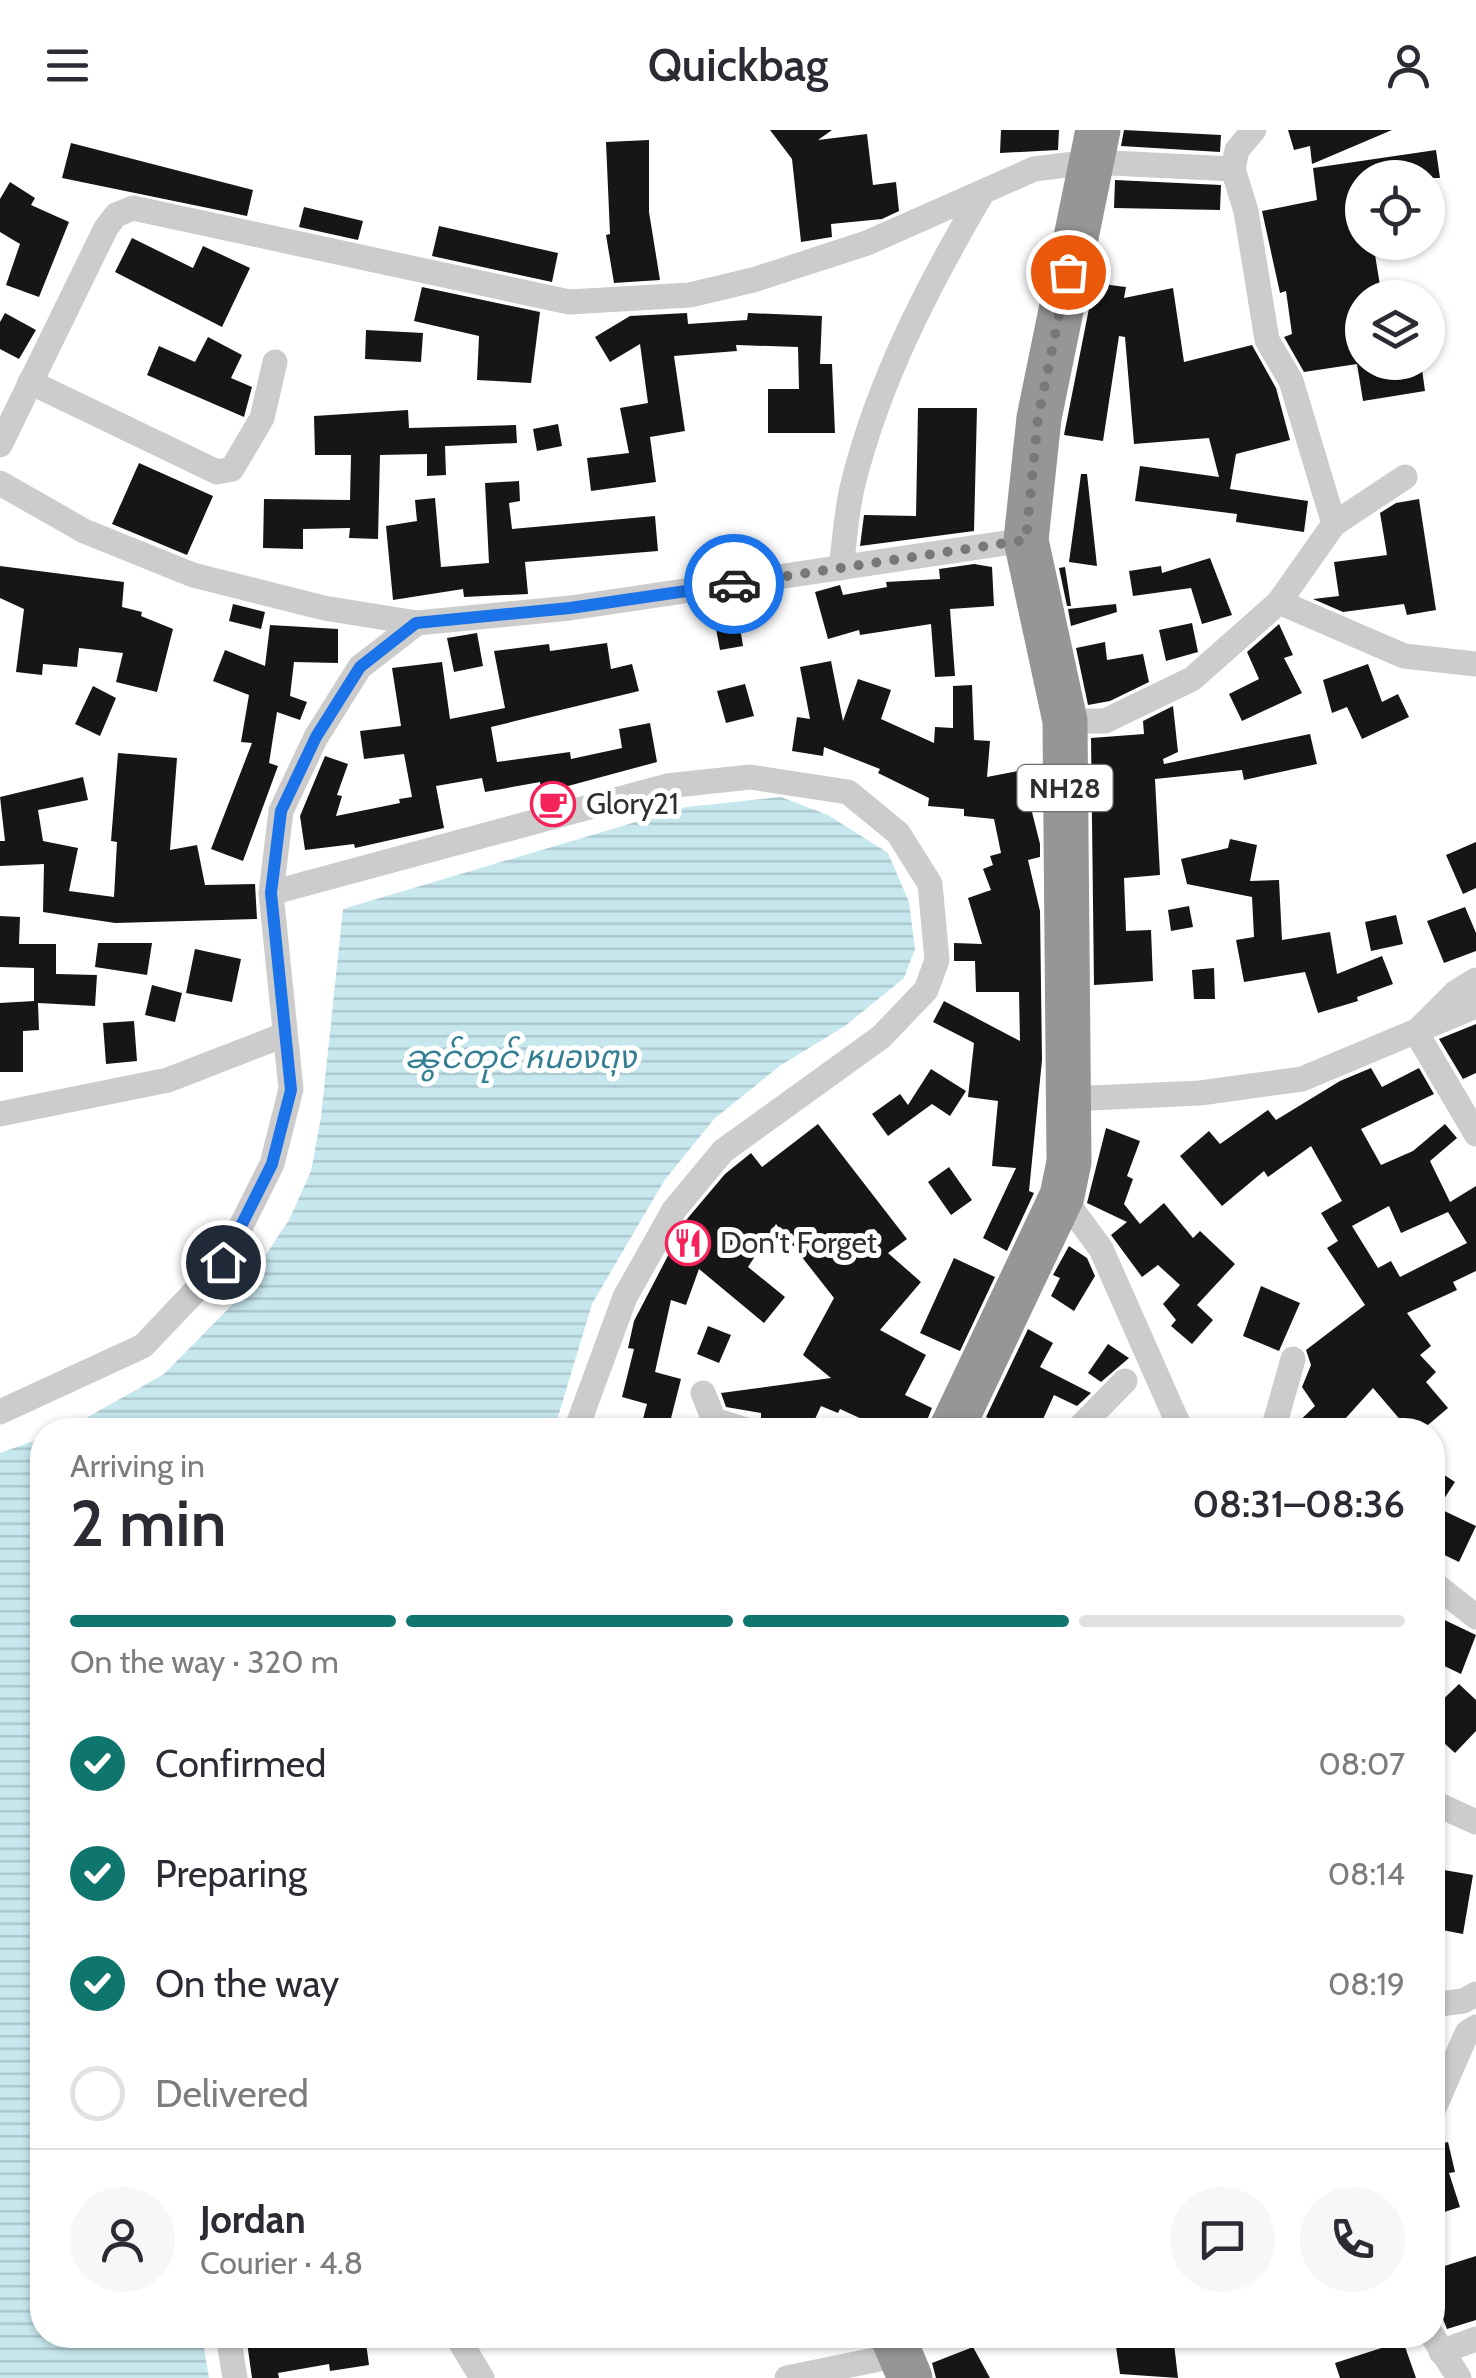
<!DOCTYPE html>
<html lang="en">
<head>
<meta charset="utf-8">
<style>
	:root { --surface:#fff; --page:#f7f7f7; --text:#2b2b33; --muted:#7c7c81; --line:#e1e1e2; --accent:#0f766e }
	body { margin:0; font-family:Cabin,"Noto Sans Myanmar","Noto Sans Thai",sans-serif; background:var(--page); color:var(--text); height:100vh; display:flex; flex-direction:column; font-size:38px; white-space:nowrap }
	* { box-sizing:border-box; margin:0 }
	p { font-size:32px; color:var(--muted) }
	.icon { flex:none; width:55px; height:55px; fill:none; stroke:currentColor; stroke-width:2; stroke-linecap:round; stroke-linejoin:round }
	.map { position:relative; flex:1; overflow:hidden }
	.details { position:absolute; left:30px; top:1288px; width:1415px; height:930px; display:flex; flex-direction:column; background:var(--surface); border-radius:40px; box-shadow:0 2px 8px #0004 }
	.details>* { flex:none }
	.buttons { position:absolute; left:1345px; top:30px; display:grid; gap:20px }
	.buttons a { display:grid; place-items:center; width:100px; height:100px; border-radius:50%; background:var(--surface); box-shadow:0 2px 8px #0004; font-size:50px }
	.pin { position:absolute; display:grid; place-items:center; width:85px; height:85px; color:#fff; margin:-42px; border:5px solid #fff; border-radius:50%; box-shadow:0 2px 10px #0007 }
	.courier { position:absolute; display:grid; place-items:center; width:100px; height:100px; margin:-50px; border:8px solid #1a73e8; border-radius:50%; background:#fff; color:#222; box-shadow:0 2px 12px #0007 }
	.overview em { font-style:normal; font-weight:600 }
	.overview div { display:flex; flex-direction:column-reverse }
	.overview { display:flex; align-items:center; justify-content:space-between; height:170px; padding:0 40px }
	h1 { font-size:65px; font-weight:600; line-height:75px }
	.bar { display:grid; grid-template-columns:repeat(4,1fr); gap:15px 10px; align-content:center; height:120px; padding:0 40px }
	.bar i { height:12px; border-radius:8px; background:var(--line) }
	.bar .selected { background:var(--accent) }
	.bar p { grid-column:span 4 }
	.line { display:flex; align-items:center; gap:25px; padding:0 40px; border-top:2px solid var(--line) }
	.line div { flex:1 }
	.round { display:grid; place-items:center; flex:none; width:105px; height:105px; border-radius:52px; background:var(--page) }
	ol { padding:0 40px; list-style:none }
	li { display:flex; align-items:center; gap:30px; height:110px }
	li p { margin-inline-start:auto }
	li .icon { padding:10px; border-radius:50%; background:var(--accent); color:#fff; stroke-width:4 }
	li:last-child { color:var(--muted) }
	li i { width:55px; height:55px; border:5px solid var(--line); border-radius:50% }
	header { display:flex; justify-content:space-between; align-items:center; height:130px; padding:0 40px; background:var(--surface); font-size:45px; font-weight:600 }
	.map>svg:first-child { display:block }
</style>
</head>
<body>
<header><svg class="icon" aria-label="menu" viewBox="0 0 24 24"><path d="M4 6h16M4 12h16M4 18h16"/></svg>Quickbag<svg class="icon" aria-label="person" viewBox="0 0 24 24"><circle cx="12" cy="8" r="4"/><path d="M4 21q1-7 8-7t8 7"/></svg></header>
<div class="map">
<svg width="1476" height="2248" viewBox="0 0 1476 2248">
	<defs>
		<pattern id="water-rules" width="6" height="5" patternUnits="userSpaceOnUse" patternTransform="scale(2.5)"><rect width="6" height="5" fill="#c7e7ef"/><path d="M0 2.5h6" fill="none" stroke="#abc6cd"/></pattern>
	</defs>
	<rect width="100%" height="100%" fill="#fff"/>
	<g fill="url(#water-rules)">
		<path d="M781 667 828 685 888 723 909 772 915 819 904 848 845 896 781 935 714 989 664 1051 592 1174 554 1300H65L164 1244 232 1175 289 1090 311 1041 321 987 343 779 686 677Z"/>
		<path d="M42 1308V2205H202L209 2248H0V1323Z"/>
	</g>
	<g fill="#161616" fill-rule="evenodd">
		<path d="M770 0H832L818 10 867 4 873 55 896 52 899 81 882 89 831 94 832 107 801 112 792 29Z"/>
		<path d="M1001 0H1059L1058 20 1000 23Z"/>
		<path d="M1124 0 1221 5 1220 22 1121 16Z"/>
		<path d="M1288 0H1392L1312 34 1310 16 1294 20Z"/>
		<path d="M649 10V82L660 150 614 153 606 105 610 104 606 12Z"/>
		<path d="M71 13 253 60 247 86 62 48Z"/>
		<path d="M1436 20 1440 48H1362V112H1373L1382 168H1362V232H1421L1425 261 1363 271 1357 234 1304 242 1284 207 1292 204 1286 161 1280 163 1262 81 1317 70 1313 38Z"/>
		<path d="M1115 50 1221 55 1220 80 1114 78Z"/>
		<path d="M10 52 35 68 31 75 69 92 39 167 6 155 20 114 0 102V69Z"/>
		<path d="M304 77 363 91 358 110 299 97Z"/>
		<path d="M439 96 558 123 552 152 432 126Z"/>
		<path d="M132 108 193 138 203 116 250 138 222 197 115 142Z"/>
		<path d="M1094 153 1126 157 1124 168 1173 158 1184 232 1252 215 1276 258 1290 310 1236 324 1230 359 1308 371 1304 402 1236 392 1237 384 1135 371 1140 336 1219 347 1209 308 1134 314 1125 207 1119 206 1103 311 1064 305Z"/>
		<path d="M422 157 540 182 531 253 477 250 479 206 414 191Z"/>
		<path d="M5 183 36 200 19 229 0 219V192Z"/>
		<path d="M687 183 688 194 747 190 748 183 822 186 820 234H832L835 303H768V259H799L798 217 736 215 737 221 674 226 685 301 650 307 656 352 591 361 587 328 629 323 620 278 648 273 640 214 610 232 595 207 630 186Z"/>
		<path d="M366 200 423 203 421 232 365 229Z"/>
		<path d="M208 207 242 225 231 248 252 257 244 287 147 245 159 216 195 232Z"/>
		<path d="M918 278H977L974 401 860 416 864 385 916 386Z"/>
		<path d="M408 280 409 298 516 295 517 313 445 316 446 345 427 346V324L380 325 378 409 349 408 350 398 303 399V419L263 418 264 369 350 370 351 325H315L314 286Z"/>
		<path d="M558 294 562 316 537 321 533 299Z"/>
		<path d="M139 333 213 366 187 425 112 394Z"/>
		<path d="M1081 344H1087L1097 436 1069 432Z"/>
		<path d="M519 351 520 371 509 373 512 399 655 386 658 421 525 432 528 464 464 467 463 459 393 470 386 396 417 391 415 370 435 368 441 437 489 433 485 353Z"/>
		<path d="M1419 369 1436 480 1407 485 1404 474 1343 482 1313 469 1339 466 1334 432 1387 425 1380 383 1396 373Z"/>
		<path d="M1210 428 1232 485 1202 494 1191 458 1133 466 1129 441 1161 436 1162 443Z"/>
		<path d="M974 434 992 437 994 476 950 479 955 546 935 547 931 494 860 505 859 500 828 509 815 462 840 455 843 465 887 457 886 452 940 449 939 439Z"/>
		<path d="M0 436 124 452 122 477 142 482 141 486 173 499 157 562 116 552 123 523 79 518 77 537 43 534 42 545 16 542 24 479 0 468Z"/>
		<path d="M1065 437 1071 476H1067L1059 438Z"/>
		<path d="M233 474 265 482 261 499 229 491Z"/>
		<path d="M1116 474 1117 482 1071 496 1068 479Z"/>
		<path d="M738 485 743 516 720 520 714 488Z"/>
		<path d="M1192 493 1198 522 1166 531 1159 500Z"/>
		<path d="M1279 494 1293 525 1284 528 1302 563 1242 591 1229 564 1259 549 1247 522Z"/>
		<path d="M270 495 338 499V533L294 532 290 566 307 572 300 590 277 582 269 633 278 636 243 731 211 719 252 613 241 612 249 565 213 551 225 520 265 536Z"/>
		<path d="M477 503 483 536 454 542 447 508Z"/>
		<path d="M1105 512 1107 530 1143 524 1149 552 1110 571 1088 575 1076 518Z"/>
		<path d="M607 513 611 539 632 534 639 561 491 597 497 632 570 622 571 629 622 618 619 599 650 593 657 632 542 663 540 652 485 662 482 648 436 656 444 698 355 718 354 714 305 720 300 686 325 626 348 634 337 665 342 666 336 686 400 673 399 669 412 667 404 624 364 629 360 601 401 596 392 538 442 532 450 589 505 578 494 521 549 514 550 521Z"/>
		<path d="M831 531 843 591 858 549 891 560 881 589 934 613 935 597 953 598V556L972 555 974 610 990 611 987 647 1029 639 1035 669 1029 670 1040 714V727L1028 730 1040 781 1042 930 1029 1061 1034 1063 1007 1121 983 1108 1016 1038 992 1036 998 971 968 967 974 913 933 892 944 871 1020 911 1019 862H976L975 831H954V813L982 814 968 768 991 760 983 739 993 735 990 726 1001 723 994 689 964 686V679L928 676 929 668 878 643 880 639 824 617 823 626 792 621 797 587 810 589 800 537Z"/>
		<path d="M1368 534 1382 572 1398 564 1409 587 1362 609 1347 577 1332 583 1323 550Z"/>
		<path d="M745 554 754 586 726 593 717 561Z"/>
		<path d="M93 556 116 568 100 606 75 594Z"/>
		<path d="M1173 576 1178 622 1163 629 1164 634 1310 604 1317 634 1244 650 1242 640 1155 649 1160 745 1124 748 1126 801 1151 800 1153 851 1094 855 1091 608 1144 604 1143 591Z"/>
		<path d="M118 623 177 628 170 720 197 715 205 755 255 754 257 789 115 793 43 782 44 734 0 736V711H5L0 667 83 647 88 670 38 680 43 711 78 718 69 761 114 767 117 712 111 711Z"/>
		<path d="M1230 709 1257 715 1250 751 1279 750 1282 810 1330 802 1337 844 1382 826 1393 854 1357 867 1358 871 1318 883 1305 842 1244 852 1236 810 1254 807 1252 767 1187 754 1181 729 1228 718Z"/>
		<path d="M1476 712V758L1463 764 1446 725Z"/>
		<path d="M1189 776 1193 797 1171 801 1168 780Z"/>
		<path d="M1465 777 1476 803V821L1444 833 1427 791Z"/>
		<path d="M1396 785 1403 814 1371 821 1365 792Z"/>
		<path d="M0 786 20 787 19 814H56V844L97 845 95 876 38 873 39 900 23 901V942H0V873L34 871V838L0 837Z"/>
		<path d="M98 813H152L147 845 95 837Z"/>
		<path d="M195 819 241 829 232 872 186 863Z"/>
		<path d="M1214 838 1215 869H1194L1192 840Z"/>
		<path d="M152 855 182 863 175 892 145 885Z"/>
		<path d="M134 891 137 931 106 934 103 893Z"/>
		<path d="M1476 894V943L1463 949 1439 909Z"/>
		<path d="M1371 938 1382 957 1419 938 1434 964 1361 999 1381 1035 1413 1021 1445 994 1457 1008 1430 1031 1450 1072 1476 1056V1141L1453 1152 1457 1160 1407 1183 1431 1216 1420 1225 1436 1242 1426 1252 1448 1278 1422 1300H1409L1373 1258 1335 1300H1290L1315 1276 1302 1257 1311 1235 1306 1220 1365 1175 1327 1118 1338 1111 1321 1083 1342 1071 1311 1016 1268 1047 1264 1041 1222 1076 1180 1026 1209 1001 1220 1014 1268 980 1276 990 1340 951ZM1389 1076 1401 1103 1448 1082 1467 1113 1400 1147 1391 1131 1378 1138 1352 1096Z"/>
		<path d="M931 939 966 961 950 986 932 974 888 1006 872 984 900 964 908 975Z"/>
		<path d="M818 994 907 1109 888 1123 921 1152 880 1200 926 1225 905 1265 932 1278 923 1300H886L840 1279 838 1283 821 1276 810 1300H774L761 1295V1283L726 1277 721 1263 831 1248 803 1225 834 1168 776 1094 748 1137 785 1167 764 1193 699 1139 686 1175 671 1170 655 1242 681 1249 668 1300H640L647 1274 622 1267 634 1219 628 1218 634 1191 687 1089 725 1044 751 1023 762 1037Z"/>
		<path d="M1106 998 1140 1011 1127 1046 1133 1049 1124 1074 1140 1094 1164 1073 1193 1108 1200 1101 1235 1134 1197 1175 1213 1190 1192 1214 1171 1196 1176 1190 1163 1174 1180 1155 1158 1135 1142 1147 1111 1105 1127 1092 1087 1073Z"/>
		<path d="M949 1037 972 1070 951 1085 928 1052Z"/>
		<path d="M1069 1116 1087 1128 1095 1146 1074 1181 1051 1166 1060 1148 1053 1145Z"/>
		<path d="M954 1128 995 1147 960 1221 920 1203Z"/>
		<path d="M1261 1156 1300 1173 1279 1221 1243 1206Z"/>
		<path d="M708 1196 731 1205 719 1233 697 1224Z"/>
		<path d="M1028 1199 1053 1213 1040 1237 1091 1263 1077 1276 1054 1265 1038 1300H1013L986 1287Z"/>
		<path d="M1108 1214 1129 1228 1101 1252 1088 1243Z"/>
		<path d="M1432 1337 1455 1352 1438 1378 1476 1396 1459 1432 1432 1419Z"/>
		<path d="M1432 1484 1476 1505 1461 1544 1432 1530Z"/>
		<path d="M1459 1554 1476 1570V1601L1455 1623 1432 1602V1580Z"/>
		<path d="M1432 1738 1473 1745 1463 1804 1432 1798Z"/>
		<path d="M1432 2003 1439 2014 1448 2012 1455 2042 1449 2043 1460 2077 1432 2086Z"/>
		<path d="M1476 2126V2190L1447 2199 1432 2162V2140Z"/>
		<path d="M246 2205H314L315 2209 365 2205 369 2235 330 2241 329 2234 278 2243 279 2248H252Z"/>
		<path d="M1173 2205 1178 2248 1120 2244 1115 2210Z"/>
		<path d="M1403 2211 1416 2248H1340L1335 2233Z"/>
		<path d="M973 2217 990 2248H936L932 2233Z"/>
	</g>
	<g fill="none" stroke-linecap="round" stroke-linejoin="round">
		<g stroke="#ccc" stroke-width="25">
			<path d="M1233 39 1237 20 1254 0"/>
			<path d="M30 252 217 342 232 339 262 288 275 232"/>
			<path d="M0 315 106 98 116 85 133 78 569 172 690 165 753 150 867 113 1034 39 1091 32 1233 39 1246 81 1267 210 1291 251 1334 394"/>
			<path d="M0 353 84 401 193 445 324 478 417 493 570 478 1026 410"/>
			<path d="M841 438C845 410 846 381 853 354 879 249 929 154 983 62"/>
			<path d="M1279 472 1404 526 1476 534"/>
			<path d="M1065 591H1105L1192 549 1279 472 1334 394 1405 347"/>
			<path d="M271 763 667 656 750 647 848 662 898 703 930 754 937 830 926 860 881 907 723 1021 674 1080 625 1167 576 1300"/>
			<path d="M1476 850 1455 863 1416 902 1476 1004"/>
			<path d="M1068 969 1200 963 1302 949 1476 876"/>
			<path d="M0 984 168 950 284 905"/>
			<path d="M1062 1066 1101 1119 1181 1300"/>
			<path d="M703 1263 714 1290 746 1300"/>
			<path d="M0 1282 143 1216 223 1132 272 1034 291 959 271 763 281 681 316 607 360 537 417 493"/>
			<path d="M1077 1300 1125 1251"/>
			<path d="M1273 1300 1293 1229"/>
			<path d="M1432 1452 1476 1487"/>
			<path d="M1432 1672 1476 1692"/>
			<path d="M1432 1875 1463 1871 1476 1864"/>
			<path d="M1432 1983 1467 1903 1476 1897"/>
			<path d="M228 2205 235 2248"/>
			<path d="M456 2205 482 2248"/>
			<path d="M1432 2205 1459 2248"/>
			<path d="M1441 2222 1476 2209"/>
			<path d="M787 2248 899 2225"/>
		</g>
		<g stroke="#969696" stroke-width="45">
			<path d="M951 1300 1062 1066 1069 1032 1065 591 1026 410 1039 288 1098 0"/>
			<path d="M892 2205 910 2248"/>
		</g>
	</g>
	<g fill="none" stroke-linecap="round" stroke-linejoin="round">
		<path stroke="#787878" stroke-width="10" stroke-dasharray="0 18" d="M734 454 1026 410 1038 288 1068 142"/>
		<path stroke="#1a73e8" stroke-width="12" d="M223 1132 272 1034 291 960 271 763 281 681 316 607 360 537 416 493 570 478 734 454"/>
	</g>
	<defs>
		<symbol id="cafe-ring" viewBox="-11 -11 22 22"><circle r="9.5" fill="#fff" stroke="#f5235a" stroke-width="1.5"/><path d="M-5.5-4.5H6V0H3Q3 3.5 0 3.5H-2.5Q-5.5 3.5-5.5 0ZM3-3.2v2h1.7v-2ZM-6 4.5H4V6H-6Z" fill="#f5235a"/></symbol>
		<symbol id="restaurant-ring" viewBox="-11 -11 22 22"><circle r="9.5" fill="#fff" stroke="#f5235a" stroke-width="1.5"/><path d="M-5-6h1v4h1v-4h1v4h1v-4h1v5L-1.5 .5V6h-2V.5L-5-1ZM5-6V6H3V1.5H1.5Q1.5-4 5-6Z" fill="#f5235a"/></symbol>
	</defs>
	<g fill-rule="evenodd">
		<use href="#cafe-ring" x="528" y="649" width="50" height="50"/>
		<use href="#restaurant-ring" x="663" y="1088" width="50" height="50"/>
	</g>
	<g text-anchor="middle" stroke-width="10" stroke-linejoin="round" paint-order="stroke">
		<rect fill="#fff" stroke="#6d6d6d" stroke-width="2.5" x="1017.5" y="635" width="95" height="46" rx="8"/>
		<g font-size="28" font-weight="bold" fill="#2f2f2f">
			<text x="1065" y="668">NH28</text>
		</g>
		<g font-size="30" fill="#2f2f2f" stroke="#fff" text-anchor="start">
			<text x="586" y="684">Glory21</text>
			<text x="720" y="1123">Don't Forget</text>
		</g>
		<g font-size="32" font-style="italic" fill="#348092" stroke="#fff">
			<text x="520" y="938">ၼွင်တုင် หนองตุง</text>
		</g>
	</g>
</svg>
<div class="buttons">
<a><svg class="icon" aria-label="locate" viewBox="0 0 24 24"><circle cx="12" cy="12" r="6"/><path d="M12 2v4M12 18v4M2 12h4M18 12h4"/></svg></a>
<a><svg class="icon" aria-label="layers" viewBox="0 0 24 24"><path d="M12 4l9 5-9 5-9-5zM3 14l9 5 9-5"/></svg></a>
</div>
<div class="pin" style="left:1068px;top:142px;background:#ea580c"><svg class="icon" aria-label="bag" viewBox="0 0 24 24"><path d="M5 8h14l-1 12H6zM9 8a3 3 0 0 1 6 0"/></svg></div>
<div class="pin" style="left:223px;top:1132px;background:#1f2937"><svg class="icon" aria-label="home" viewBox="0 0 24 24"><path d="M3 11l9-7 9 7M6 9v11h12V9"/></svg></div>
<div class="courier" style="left:734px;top:454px"><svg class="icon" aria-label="car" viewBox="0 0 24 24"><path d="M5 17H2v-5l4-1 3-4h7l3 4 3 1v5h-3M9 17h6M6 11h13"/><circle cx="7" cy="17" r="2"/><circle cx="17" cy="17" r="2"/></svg></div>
<section class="details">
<div class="overview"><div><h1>2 min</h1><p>Arriving in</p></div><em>08:31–08:36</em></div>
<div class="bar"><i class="selected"></i><i class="selected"></i><i class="selected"></i><i></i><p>On the way · 320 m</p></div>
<ol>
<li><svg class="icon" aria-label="check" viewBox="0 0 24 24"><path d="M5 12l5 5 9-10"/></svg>Confirmed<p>08:07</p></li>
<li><svg class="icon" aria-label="check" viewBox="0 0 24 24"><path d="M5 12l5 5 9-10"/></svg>Preparing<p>08:14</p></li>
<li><svg class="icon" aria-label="check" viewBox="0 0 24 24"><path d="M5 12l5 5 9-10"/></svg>On the way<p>08:19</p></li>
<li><i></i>Delivered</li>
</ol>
<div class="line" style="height:180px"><a class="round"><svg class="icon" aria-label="person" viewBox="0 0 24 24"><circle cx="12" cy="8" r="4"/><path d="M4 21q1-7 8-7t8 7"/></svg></a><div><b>Jordan</b><p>Courier · 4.8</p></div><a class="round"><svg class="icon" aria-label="chat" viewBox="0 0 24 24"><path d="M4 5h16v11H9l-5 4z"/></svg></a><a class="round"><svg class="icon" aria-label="phone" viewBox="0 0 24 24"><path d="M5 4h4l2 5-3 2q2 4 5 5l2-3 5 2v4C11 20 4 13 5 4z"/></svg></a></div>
</section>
</div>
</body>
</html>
